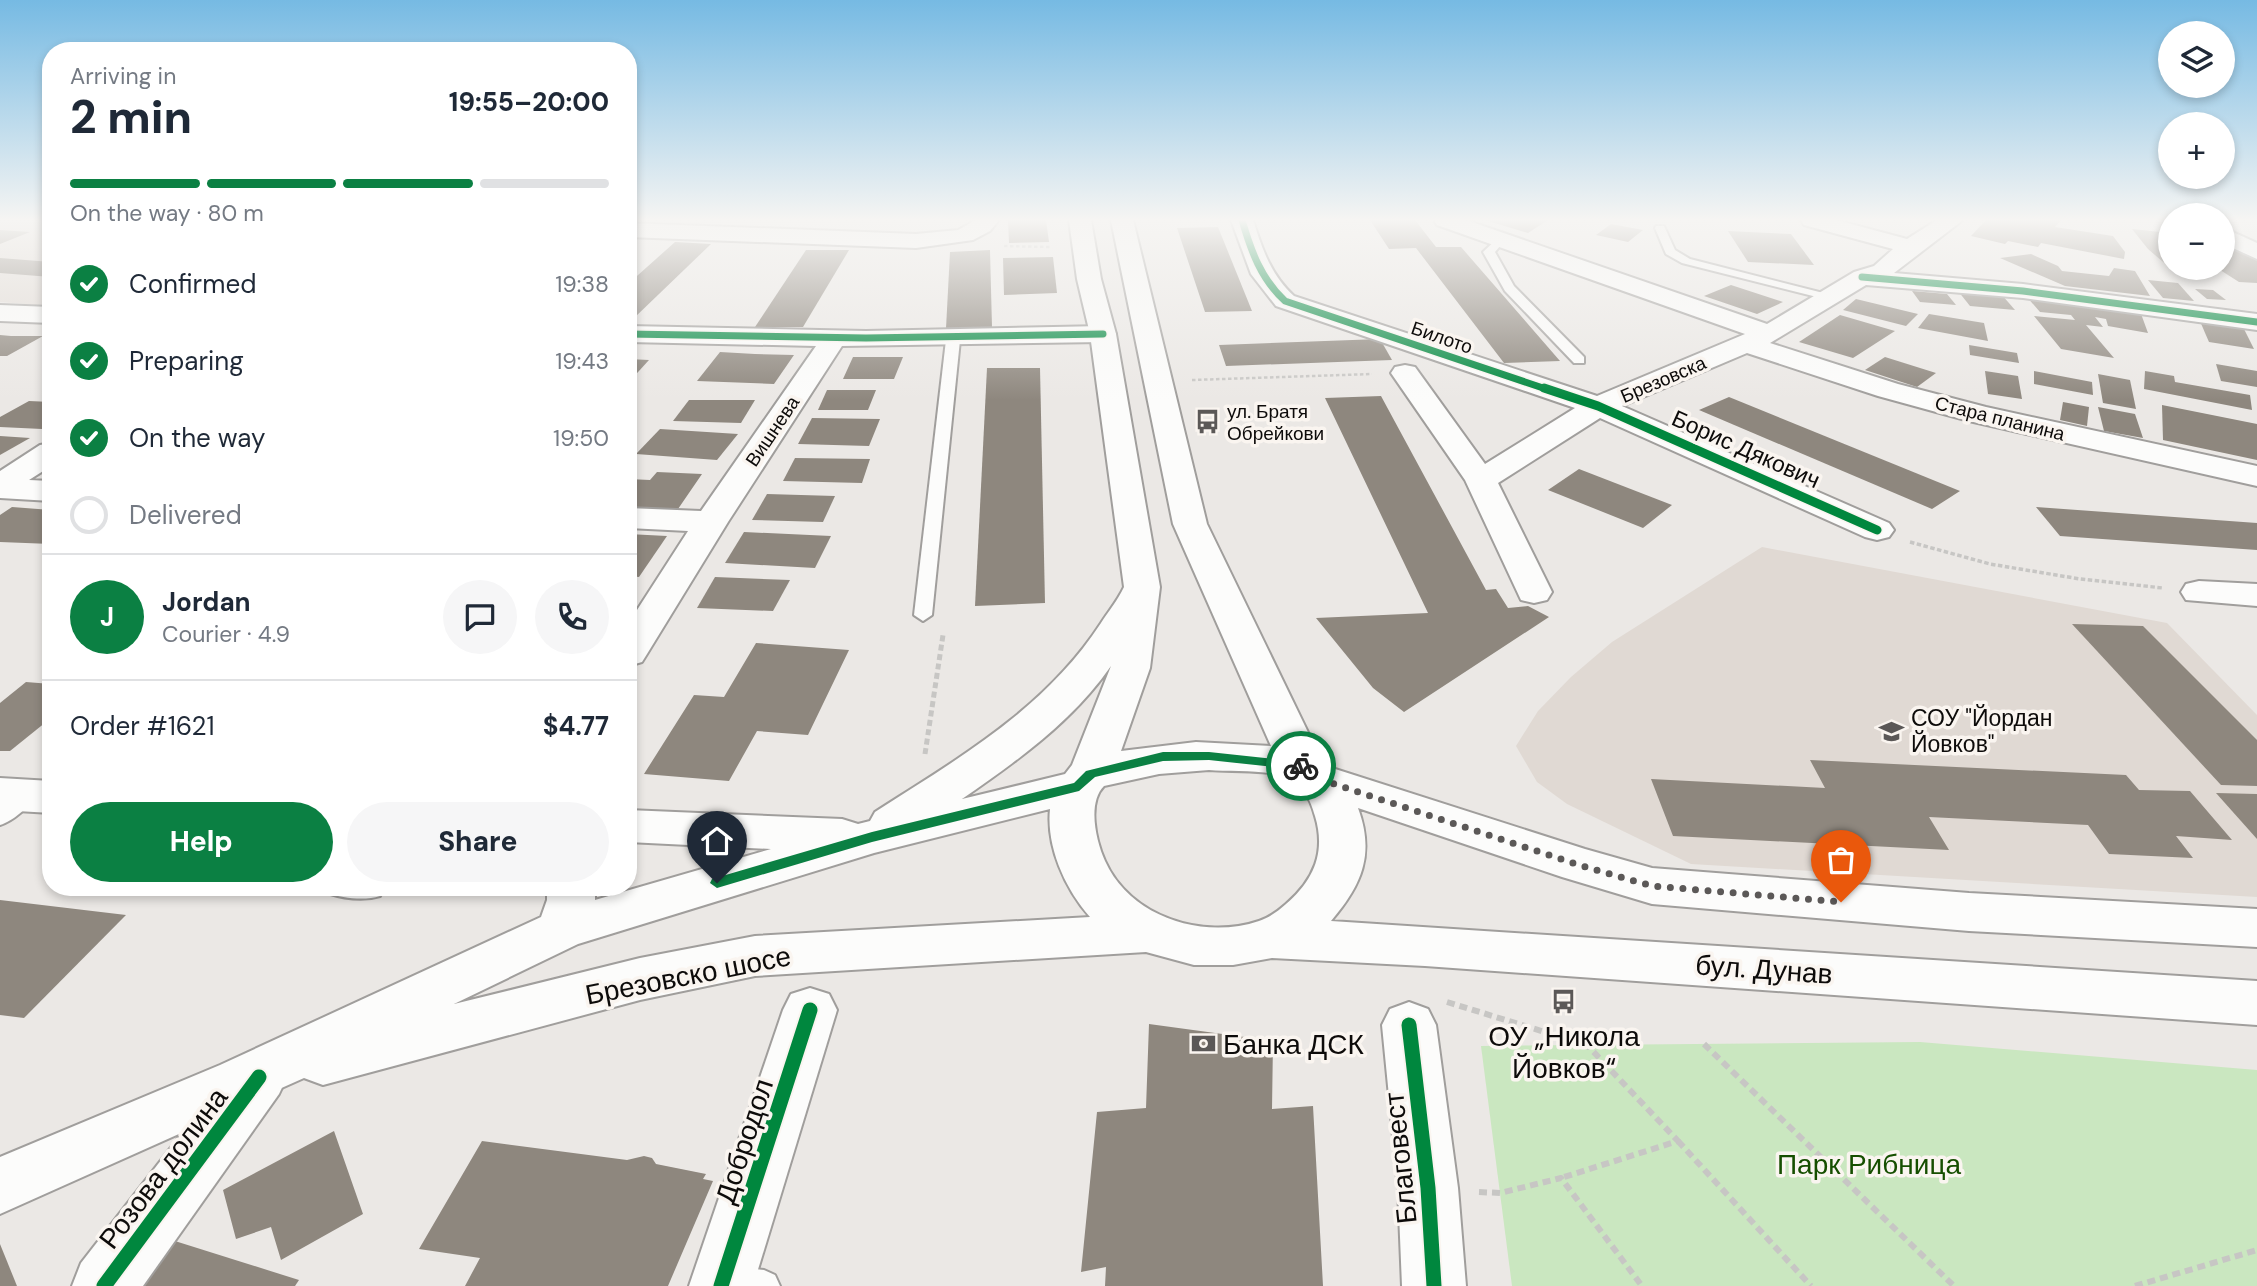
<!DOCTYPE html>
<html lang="en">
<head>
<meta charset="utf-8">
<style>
	:root { --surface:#fff; --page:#f6f6f7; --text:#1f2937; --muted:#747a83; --line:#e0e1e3; --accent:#0b8043 }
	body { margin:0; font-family:"DM Sans",sans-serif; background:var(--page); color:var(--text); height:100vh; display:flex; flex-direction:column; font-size:26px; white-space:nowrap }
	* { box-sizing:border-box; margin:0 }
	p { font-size:23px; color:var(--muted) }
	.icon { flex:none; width:38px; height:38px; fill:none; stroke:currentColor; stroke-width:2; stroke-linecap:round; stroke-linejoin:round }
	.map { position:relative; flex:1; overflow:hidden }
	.drawer { position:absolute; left:42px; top:42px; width:595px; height:854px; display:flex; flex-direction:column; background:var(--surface); border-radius:28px; box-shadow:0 4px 10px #0003 }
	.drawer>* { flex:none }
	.fabs { position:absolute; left:2158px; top:21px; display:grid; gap:14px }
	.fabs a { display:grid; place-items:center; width:77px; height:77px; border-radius:50%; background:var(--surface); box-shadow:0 4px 10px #0003; font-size:35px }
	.pin { position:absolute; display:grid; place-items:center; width:60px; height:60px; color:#fff; margin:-72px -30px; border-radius:50% 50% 50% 0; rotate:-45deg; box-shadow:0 0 7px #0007 }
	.pin .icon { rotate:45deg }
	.courier { position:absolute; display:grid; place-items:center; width:70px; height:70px; margin:-35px; border:5px solid #0b8043; border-radius:50%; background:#fff; color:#222; box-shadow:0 2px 9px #0007 }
	.head em { font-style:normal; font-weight:800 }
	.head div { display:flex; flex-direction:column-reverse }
	.head { display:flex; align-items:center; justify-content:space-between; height:119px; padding:0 28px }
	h1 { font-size:46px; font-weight:800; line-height:52px }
	.bar { display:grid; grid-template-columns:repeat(4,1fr); gap:10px 7px; align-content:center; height:84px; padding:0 28px }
	.bar i { height:9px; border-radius:5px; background:var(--line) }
	.bar .active { background:var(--accent) }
	.bar p { grid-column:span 4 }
	.line { display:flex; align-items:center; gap:18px; padding:0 28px; border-top:2px solid var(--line) }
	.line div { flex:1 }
	.round { display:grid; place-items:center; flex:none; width:74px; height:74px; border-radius:37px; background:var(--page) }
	ol { padding:0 28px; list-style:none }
	li { display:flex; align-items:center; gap:21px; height:77px }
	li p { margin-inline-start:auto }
	li .icon { padding:7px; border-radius:50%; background:var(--accent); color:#fff; stroke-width:4 }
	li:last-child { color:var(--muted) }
	li i { width:38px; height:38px; border:4px solid var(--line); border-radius:50% }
	.button { display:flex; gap:14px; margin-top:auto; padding:14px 28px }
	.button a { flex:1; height:80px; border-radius:42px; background:var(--accent); color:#fff; font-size:28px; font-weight:800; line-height:80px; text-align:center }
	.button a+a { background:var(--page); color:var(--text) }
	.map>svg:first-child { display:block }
</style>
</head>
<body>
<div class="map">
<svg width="2257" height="1286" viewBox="0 0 2257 1286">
	<rect width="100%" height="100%" fill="#ebe8e5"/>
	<g fill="#e0d9d3">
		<path d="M0 220H51V306L0 302Z"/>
		<path d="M1762 547 2167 623 2257 715V897L1691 864 1567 804 1537 782 1516 746 1538 711 1571 677 1612 642Z"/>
	</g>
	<path fill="#cae7c0" d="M1920 1042 2257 1070V1286H1512L1481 1046Z"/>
	<g fill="#8e877e">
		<path d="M1008 220H1046L1049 242 1009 243Z"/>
		<path d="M1370 220H1415L1436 247H1461L1560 361 1504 363 1416 248 1389 249Z"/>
		<path d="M1485 220H1548L1528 233Z"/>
		<path d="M1986 220H2061L2055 227 2113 236 2125 252 2124 259 2041 243 2038 247 2008 241 2005 244 1971 236Z"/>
		<path d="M1611 224 1643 230 1628 242 1596 235Z"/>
		<path d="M1218 227 1252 311 1205 312 1177 228Z"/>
		<path d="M2132 229 2170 233V268L2148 249Z"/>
		<path d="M0 230 30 232 0 244Z"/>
		<path d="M1728 231 1791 234 1814 265 1748 262Z"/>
		<path d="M2222 238 2257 258V283L2239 282 2217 268H2222Z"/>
		<path d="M675 242 711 244 633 319H628V284Z"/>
		<path d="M806 250H849L803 327H755Z"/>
		<path d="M990 250 992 327 946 329 950 252Z"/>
		<path d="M2031 254 2058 266 2062 271 2109 276 2114 268 2135 271 2150 296 2065 286 2000 258Z"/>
		<path d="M1053 257 1057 293 1004 295 1003 258Z"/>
		<path d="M0 258 51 262V277L0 273Z"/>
		<path d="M2148 280 2178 283 2194 301 2163 298Z"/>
		<path d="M1731 285 1783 302 1757 314 1704 296Z"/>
		<path d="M2195 289 2213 290 2226 300 2207 299Z"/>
		<path d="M1912 291 1947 294 1956 305 1920 302Z"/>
		<path d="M1958 291 2002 295 2015 310 1970 306Z"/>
		<path d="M2026 296 2140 311 2148 333 2108 326 2106 319 2095 317 2103 327 2086 325 2114 358 2061 349 2034 316 2075 320 2071 315 2040 312Z"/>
		<path d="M1856 299 1918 314 1906 326 1843 310Z"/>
		<path d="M1929 314 1984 323 1988 341 1918 328Z"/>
		<path d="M1840 315 1895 331 1853 358 1799 342Z"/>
		<path d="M2199 319 2242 325 2254 349 2209 342Z"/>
		<path d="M0 335 11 336H43L7 356H0Z"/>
		<path d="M1380 339 1392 360 1226 366 1219 345Z"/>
		<path d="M1969 345 2017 353 2019 363 1970 355Z"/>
		<path d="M720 352 755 354 794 355 774 384 697 381Z"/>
		<path d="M853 357H903L894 379H843Z"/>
		<path d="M1885 357 1936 373 1917 387 1865 370Z"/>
		<path d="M628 359 649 360 628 383Z"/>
		<path d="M2216 364 2257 371V387L2221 381Z"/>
		<path d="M987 368H1040L1045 603 975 606Z"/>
		<path d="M1985 371 2018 376 2022 399 1988 394Z"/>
		<path d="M2034 371 2092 382 2093 395 2034 384Z"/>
		<path d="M2145 371 2174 376 2175 382 2250 395 2252 410 2144 389Z"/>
		<path d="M2098 374 2130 380 2136 409 2103 403Z"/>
		<path d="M827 390H876L868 410H818Z"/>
		<path d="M1381 396 1486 590 1496 589 1508 608 1528 606 1549 617 1404 712 1373 688 1316 618 1428 613 1325 398Z"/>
		<path d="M1729 397 1960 491 1932 509 1699 410Z"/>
		<path d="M689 400H755L741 423 673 421Z"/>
		<path d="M29 401 51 402V423L42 429 0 427V417Z"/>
		<path d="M2063 402 2089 407 2087 426 2060 420Z"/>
		<path d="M2162 405 2257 424V460L2163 440Z"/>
		<path d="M2098 407 2135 414 2143 438 2104 431Z"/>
		<path d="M812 418 880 419 869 446 798 444Z"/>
		<path d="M660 429 738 434 717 460 636 454Z"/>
		<path d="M0 436 30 438 0 455Z"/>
		<path d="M795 458 870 459 862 483 783 481Z"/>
		<path d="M1579 469 1672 505 1643 528 1548 490Z"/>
		<path d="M657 472 702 474 678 509 628 507V479L650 480Z"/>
		<path d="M767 494 835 496 823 522 752 520Z"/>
		<path d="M12 507 51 510V544L0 542V515Z"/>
		<path d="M2036 507 2257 523V550L2060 536Z"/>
		<path d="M744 532 831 536 815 568 725 563Z"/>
		<path d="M628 534 667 536 639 577 628 576Z"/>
		<path d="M715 577 790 580 773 611 697 608Z"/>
		<path d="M2072 624 2143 626 2257 740V786L2221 785Z"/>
		<path d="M756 643 849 650 808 735 757 731 729 781 644 774 694 695 724 697Z"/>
		<path d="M26 682 51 684V718L10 751H0V703Z"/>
		<path d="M1810 760 2126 775 2139 790 2190 791 2232 840 2176 836 2193 858 2109 854 2088 825 1929 817 1949 850 1673 836 1651 779 1825 788Z"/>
		<path d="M2216 793 2257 794V839Z"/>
		<path d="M0 900 126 915 24 1018 0 1015Z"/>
		<path d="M1149 1024 1273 1041 1272 1109 1313 1106 1323 1286H1105L1106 1267 1081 1272 1097 1112 1146 1108Z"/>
		<path d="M334 1131 363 1214 281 1260 271 1227 236 1239 223 1190Z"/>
		<path d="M482 1141 627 1160 644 1156 652 1158 656 1164 706 1174 703 1179 713 1181 668 1286H465L480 1258 419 1249Z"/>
		<path d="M159 1236 299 1280 295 1286H121Z"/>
		<path d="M0 1244 17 1286H0Z"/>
	</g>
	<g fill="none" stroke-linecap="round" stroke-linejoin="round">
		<defs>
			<g id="lane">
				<path d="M1656 226H1664L1675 250 1690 259 1839 297 1833 301 1682 263 1666 254 1655 228Z"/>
				<path d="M1499 237 1505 240 1495 252 1514 286 1584 357V363H1574L1505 291 1483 252Z"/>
				<path d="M953 336 960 340 932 615 923 621 914 615 946 340Z"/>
				<path d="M25 787 33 790 36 795C29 807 13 821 0 825V804L17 790Z"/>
				<path d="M324 887H382L383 890 380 896C364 901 343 898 327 893Z"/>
				<path d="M727 1266 764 1270 775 1275 780 1286H713L711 1282 716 1271Z"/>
			</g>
			<g id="street">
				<path d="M976 220H999L990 231 973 240 916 248 628 237V223L916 234 958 230Z"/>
				<path d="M1231 220H1253C1262 249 1271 275 1294 296L1597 396 1745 334 1437 225 1434 220H1466L1767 324 1854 272 1874 266 1893 249 1804 225 1801 220H1836L1907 239 1937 220H1963L1894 273 2023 284 2257 314V330L2023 298 1866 285 1770 343 1898 384 1986 407 2257 466V486L1969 421 1878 396 1747 353 1622 406 1889 523 1894 530 1889 537 1877 540 1865 537 1600 418 1498 483 1552 592 1547 600 1534 603 1521 600 1465 480 1391 373 1395 367 1405 365 1415 367 1485 464 1575 408 1276 306 1251 274Z"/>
				<path d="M2222 227 2257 243V259L2222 243Z"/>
				<path d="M0 305 51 307V323L0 321Z"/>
				<path d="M628 326 866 331 1103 326 1112 328 1116 334 1112 340 1103 342 842 346 728 522 647 654 642 662 628 666V624L688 531 628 528V508L701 511 816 346 628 342Z"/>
				<path d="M51 443V466L29 480 51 481V501L0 498V471L40 445Z"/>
				<path d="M2199 581 2257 584V606L2186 600 2181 592 2186 584Z"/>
				<path d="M810 988 829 994 837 1010 753 1286H689L783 1010 791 994Z"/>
				<path d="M1409 1002 1428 1009 1436 1025 1458 1188 1466 1286H1402L1398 1188 1382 1025 1390 1009Z"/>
				<path d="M259 1053 279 1060 287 1077 279 1094 143 1286H72L81 1263 239 1060Z"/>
			</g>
			<g id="secondary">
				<path d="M1069 220H1091L1101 279 1116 334 1160 587 1150 668 1121 751 1196 742 1271 746 1173 524 1111 220H1133L1207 524 1320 757 1332 768 1585 849 1652 868 1969 893 2257 909V947L1969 931 1652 904 1562 877 1358 808C1375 854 1362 885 1331 921L2257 981V1025L1425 966 1272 958 1233 965H1194L1146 952 755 976 640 1000 323 1085 304 1078 0 1214V1157L220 1065 541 917 547 900V887H595V900L771 849 628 842V810L842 819 858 824 870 821 875 812C959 758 1045 709 1101 623 1108 612 1118 600 1124 587L1090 334 1077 279ZM1111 666 1072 765 1065 774 962 799C1017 761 1072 722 1111 666ZM1209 770C1230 772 1269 769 1288 778 1303 784 1311 801 1315 816 1326 852 1314 880 1286 904 1278 911 1269 918 1259 921 1203 940 1130 917 1105 861 1096 841 1087 803 1104 786L1159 774ZM1050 809C1046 846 1065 889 1090 917L755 936 640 958 454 1004 578 944 874 853Z"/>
				<path d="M0 778 51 781V813L0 810Z"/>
			</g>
		</defs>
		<use href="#lane" stroke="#a09e9c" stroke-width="4"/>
		<use href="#street" stroke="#a09e9c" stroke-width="4"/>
		<use href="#secondary" stroke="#a09e9c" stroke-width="4"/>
		<g stroke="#c7c6c4" stroke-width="2.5" stroke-dasharray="3.5 2.5" stroke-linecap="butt">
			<path d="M1004 246 1051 247"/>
			<path d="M1192 380 1372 374"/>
		</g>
		<path stroke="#c7c6c4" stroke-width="3.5" stroke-dasharray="4.5 2.5" stroke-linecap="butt" d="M1910 542 1990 564 2080 579 2163 588"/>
		<path stroke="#c7c6c4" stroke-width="5" stroke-dasharray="6 3.5" stroke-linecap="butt" d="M925 754 943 635"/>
		<g stroke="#c7c6c4" stroke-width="6" stroke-dasharray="8 5" stroke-linecap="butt">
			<path d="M1447 1002 1587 1045 1678 1141 1561 1178"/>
			<path d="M1704 1044 1954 1286"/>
			<path d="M1678 1141 1811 1286"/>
			<path d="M1479 1192 1500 1193 1561 1178 1642 1286"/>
			<path d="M2135 1286 2257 1250"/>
		</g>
		<use href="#lane" fill="#fcfcfb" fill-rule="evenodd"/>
		<use href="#street" fill="#fcfcfb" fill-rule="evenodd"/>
		<use href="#secondary" fill="#fcfcfb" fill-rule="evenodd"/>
		<defs>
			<g id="cycleway-far2">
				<path d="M1242 220C1251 251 1261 279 1285 301L1549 390"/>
				<path d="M1862 277 2023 291 2257 322"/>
				<path d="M628 334 866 338 1103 334"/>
			</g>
			<path id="cycleway-far1" d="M1544 388 1598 406 1877 530"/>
			<g id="cycleway">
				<path d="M1409 1025 1428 1188 1434 1286"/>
				<path d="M104 1286 259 1077"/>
				<path d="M721 1286 810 1010"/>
			</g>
		</defs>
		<use href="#cycleway-far2" stroke="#faf5f0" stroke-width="10"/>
		<use href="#cycleway-far1" stroke="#faf5f0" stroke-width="12"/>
		<use href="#cycleway" stroke="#faf5f0" stroke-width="19"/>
		<use href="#cycleway-far2" stroke="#00873e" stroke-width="7"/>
		<use href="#cycleway-far1" stroke="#00873e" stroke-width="9"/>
		<use href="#cycleway" stroke="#00873e" stroke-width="15"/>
	</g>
	<linearGradient id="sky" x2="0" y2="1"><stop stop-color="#76bae3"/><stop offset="0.55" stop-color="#f6f5f3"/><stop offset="1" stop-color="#f6f5f3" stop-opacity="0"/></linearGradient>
	<rect width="2257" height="400" fill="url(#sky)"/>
	<path fill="#0b8043" d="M1163 752H1209L1301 762 1307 766 1301 770 1209 760 1163 761 1095 777 1079 791 872 842 717 888 710 883 712 879 872 832 1074 783 1086 771Z"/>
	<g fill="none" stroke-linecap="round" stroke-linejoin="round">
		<path stroke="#5b5857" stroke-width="7" stroke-dasharray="0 12.6" d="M1301 766 1316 778 1579 865 1652 886 1841 902"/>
	</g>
	<defs>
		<symbol id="bus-bare" viewBox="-9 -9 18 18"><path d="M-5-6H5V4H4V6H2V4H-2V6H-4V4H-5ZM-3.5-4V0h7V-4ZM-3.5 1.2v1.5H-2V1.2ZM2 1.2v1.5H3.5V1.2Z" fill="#5b5857" stroke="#faf5f0" stroke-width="2.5" paint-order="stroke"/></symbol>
		<symbol id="school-bare" viewBox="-9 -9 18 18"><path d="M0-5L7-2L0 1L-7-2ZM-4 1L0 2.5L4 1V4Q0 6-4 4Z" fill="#5b5857" stroke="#faf5f0" stroke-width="2.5" paint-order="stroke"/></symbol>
		<symbol id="bank-bare" viewBox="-9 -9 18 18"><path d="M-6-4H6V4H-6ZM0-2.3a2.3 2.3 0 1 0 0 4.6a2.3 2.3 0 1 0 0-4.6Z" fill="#5b5857" stroke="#faf5f0" stroke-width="2.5" paint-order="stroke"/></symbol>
	</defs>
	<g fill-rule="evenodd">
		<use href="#bus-bare" x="1190" y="404" width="35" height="35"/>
		<use href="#school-bare" x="1874" y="714" width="35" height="35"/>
		<use href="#bus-bare" x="1546" y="984" width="35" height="35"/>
		<use href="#bank-bare" x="1186" y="1026" width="35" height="35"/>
	</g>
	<g text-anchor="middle" stroke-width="7" stroke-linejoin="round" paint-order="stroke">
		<g font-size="19" fill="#0d0b0a" stroke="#faf5f0">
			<text transform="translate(1442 337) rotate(19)" y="7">Билото</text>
			<text transform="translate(1663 379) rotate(-23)" y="7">Брезовска</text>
			<text transform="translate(2000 418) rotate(14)" y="7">Стара планина</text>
			<text transform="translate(772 431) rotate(-56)" y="7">Вишнева</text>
		</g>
		<g font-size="19" fill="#0d0b0a" stroke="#faf5f0" text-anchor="start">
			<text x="1227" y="418">ул. Братя<tspan x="1227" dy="22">Обрейкови</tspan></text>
		</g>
		<g font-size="23" fill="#0d0b0a" stroke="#faf5f0">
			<text transform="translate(1746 449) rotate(24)" y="8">Борис Дякович</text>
		</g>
		<g font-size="23" fill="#0d0b0a" stroke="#faf5f0" text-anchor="start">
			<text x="1911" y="726">СОУ "Йордан<tspan x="1911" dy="26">Йовков"</tspan></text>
		</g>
		<g font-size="28" fill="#0d0b0a" stroke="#faf5f0">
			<text transform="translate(1764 969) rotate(4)" y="10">бул. Дунав</text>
			<text transform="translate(688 975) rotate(-11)" y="10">Брезовско шосе</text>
			<text transform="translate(744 1141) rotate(-72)" y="10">Добродол</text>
			<text transform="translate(1400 1158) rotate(-96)" y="10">Благовест</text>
			<text transform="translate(163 1168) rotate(-53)" y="10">Розова долина</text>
		</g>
		<g font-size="28" fill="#0d0b0a" stroke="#faf5f0">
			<text x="1564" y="1046">ОУ „Никола<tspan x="1564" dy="32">Йовков“</tspan></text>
			<text x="1223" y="1054" text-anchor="start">Банка ДСК</text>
		</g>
		<g font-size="28" fill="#164f00" stroke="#faf5f0">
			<text x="1869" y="1174">Парк Рибница</text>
		</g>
	</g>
</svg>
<div class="fabs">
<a><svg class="icon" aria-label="layers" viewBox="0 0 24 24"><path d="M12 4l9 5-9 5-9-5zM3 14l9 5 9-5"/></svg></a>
<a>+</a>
<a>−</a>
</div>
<div class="pin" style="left:1841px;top:902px;background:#ea580c"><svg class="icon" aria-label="bag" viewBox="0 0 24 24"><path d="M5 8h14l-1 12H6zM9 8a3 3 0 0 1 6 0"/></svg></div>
<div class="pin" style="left:717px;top:883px;background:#1f2937"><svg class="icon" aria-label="home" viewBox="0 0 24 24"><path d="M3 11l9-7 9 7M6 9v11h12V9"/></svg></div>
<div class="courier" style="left:1301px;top:766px"><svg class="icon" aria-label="bike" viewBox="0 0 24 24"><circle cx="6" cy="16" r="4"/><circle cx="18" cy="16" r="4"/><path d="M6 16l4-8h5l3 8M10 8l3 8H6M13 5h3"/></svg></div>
<section class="drawer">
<div class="head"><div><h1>2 min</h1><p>Arriving in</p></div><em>19:55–20:00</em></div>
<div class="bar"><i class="active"></i><i class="active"></i><i class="active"></i><i></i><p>On the way · 80 m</p></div>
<ol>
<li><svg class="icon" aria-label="check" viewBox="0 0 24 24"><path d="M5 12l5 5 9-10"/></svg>Confirmed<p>19:38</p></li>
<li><svg class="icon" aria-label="check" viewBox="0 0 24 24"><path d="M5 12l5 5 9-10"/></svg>Preparing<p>19:43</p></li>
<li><svg class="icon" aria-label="check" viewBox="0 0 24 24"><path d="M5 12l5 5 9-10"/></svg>On the way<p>19:50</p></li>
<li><i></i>Delivered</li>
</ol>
<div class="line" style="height:126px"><b class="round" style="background:var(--accent);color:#fff">J</b><div><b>Jordan</b><p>Courier · 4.9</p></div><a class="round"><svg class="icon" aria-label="chat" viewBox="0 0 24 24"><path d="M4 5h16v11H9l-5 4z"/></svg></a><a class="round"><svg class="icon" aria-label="phone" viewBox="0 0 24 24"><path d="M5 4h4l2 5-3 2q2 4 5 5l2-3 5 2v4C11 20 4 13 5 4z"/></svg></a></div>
<div class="line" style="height:91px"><div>Order #1621</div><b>$4.77</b></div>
<div class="button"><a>Help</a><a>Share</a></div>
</section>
</div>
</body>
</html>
